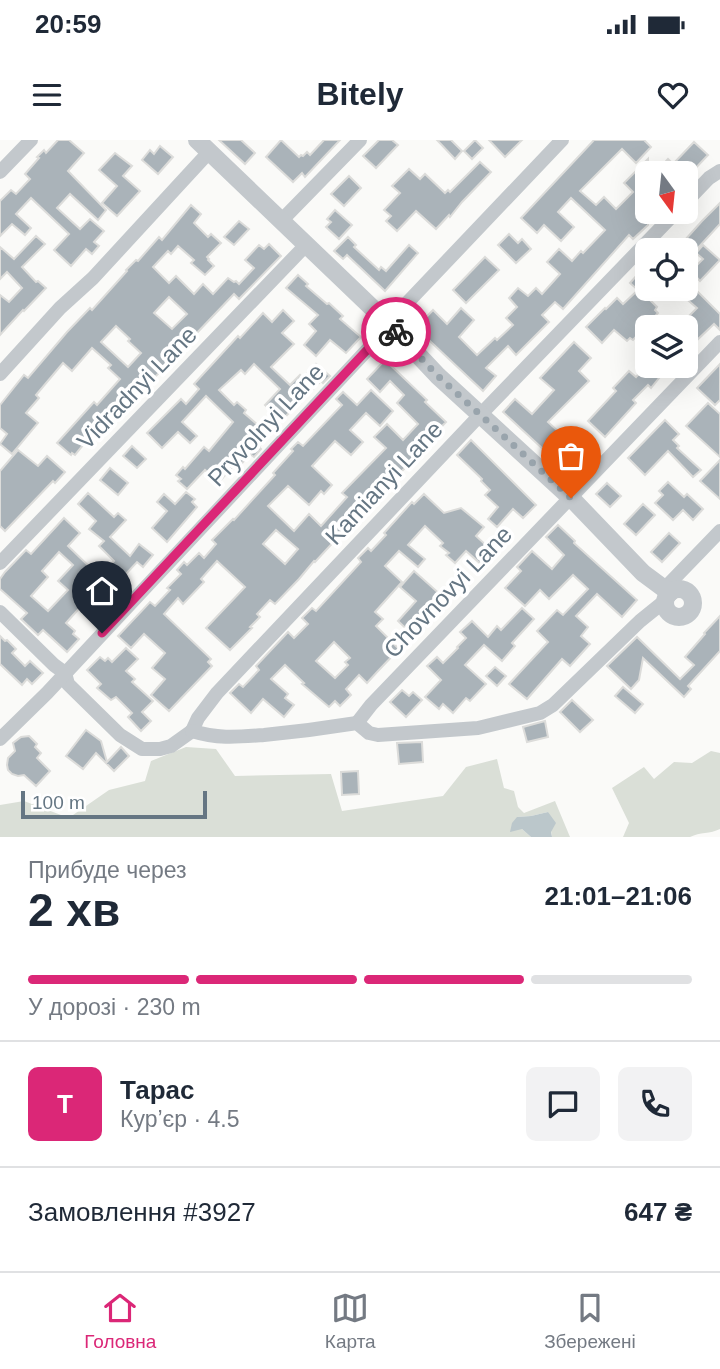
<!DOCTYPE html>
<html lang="uk">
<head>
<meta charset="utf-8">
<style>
	:root { --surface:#fff; --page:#f2f2f3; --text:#1f2937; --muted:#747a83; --line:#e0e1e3; --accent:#db2777 }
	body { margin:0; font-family:Arial,sans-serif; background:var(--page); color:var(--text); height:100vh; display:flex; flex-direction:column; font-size:26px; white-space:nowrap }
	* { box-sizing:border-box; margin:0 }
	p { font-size:23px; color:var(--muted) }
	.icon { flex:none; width:38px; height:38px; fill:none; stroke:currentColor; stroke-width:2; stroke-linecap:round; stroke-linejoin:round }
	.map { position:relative; height:697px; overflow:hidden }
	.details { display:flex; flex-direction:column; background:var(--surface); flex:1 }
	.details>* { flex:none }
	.needle { width:46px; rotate:165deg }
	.controls { position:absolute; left:635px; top:21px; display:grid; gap:14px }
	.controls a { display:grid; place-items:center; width:63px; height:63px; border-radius:10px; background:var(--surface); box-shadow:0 7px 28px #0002; font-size:35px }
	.scale { position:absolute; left:21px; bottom:18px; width:186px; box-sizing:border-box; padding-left:7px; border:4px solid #657683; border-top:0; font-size:19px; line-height:24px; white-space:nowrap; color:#657683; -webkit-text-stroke:5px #fff; paint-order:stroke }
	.pin { position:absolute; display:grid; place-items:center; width:60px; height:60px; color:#fff; margin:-72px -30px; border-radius:50% 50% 50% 0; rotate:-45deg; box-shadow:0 0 7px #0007 }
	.pin .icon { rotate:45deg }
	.courier { position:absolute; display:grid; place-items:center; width:70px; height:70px; margin:-35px; border:5px solid #db2777; border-radius:50%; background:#fff; color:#222; box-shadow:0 2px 9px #0007 }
	.headline em { font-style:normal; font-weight:700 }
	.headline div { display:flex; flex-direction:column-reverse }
	.headline { display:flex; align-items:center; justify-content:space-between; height:119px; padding:0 28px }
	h1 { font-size:46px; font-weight:700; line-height:52px }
	.bar { display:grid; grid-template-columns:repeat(4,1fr); gap:10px 7px; align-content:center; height:84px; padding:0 28px }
	.bar i { height:9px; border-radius:5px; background:var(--line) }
	.bar .active { background:var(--accent) }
	.bar p { grid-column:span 4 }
	.line { display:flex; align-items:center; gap:18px; padding:0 28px; border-top:2px solid var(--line) }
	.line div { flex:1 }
	.round { display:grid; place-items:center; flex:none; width:74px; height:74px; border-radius:10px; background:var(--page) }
	.status { display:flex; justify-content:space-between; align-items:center; height:49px; padding:0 35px; background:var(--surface); direction:ltr }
	.status svg { height:19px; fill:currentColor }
	header { display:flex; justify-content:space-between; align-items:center; height:91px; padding:0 28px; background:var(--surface); font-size:32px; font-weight:700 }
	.tab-bar { display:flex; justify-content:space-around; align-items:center; height:98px; border-top:2px solid var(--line); background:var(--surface); font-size:19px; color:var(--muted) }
	.tab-bar a { display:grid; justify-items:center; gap:4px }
	.tab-bar .active { color:var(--accent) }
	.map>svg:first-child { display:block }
</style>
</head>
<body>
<div class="status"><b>20:59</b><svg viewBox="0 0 49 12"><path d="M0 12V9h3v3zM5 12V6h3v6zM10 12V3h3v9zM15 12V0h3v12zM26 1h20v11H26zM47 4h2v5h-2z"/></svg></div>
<header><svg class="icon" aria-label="menu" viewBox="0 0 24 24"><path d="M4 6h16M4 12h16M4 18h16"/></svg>Bitely<svg class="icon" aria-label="heart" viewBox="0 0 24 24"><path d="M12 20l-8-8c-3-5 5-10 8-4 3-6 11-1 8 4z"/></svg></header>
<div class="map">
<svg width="720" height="697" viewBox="0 0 720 697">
	<rect width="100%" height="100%" fill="#fafaf8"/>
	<g fill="#dadfd7">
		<path d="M186 607 216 609 235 636 331 634 342 671 443 656 466 627 497 619 504 648 514 651 518 667 524 673 555 661 570 697H552L548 672 531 676 517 677 522 689 531 697H0V665L24 661 61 675H73L109 650 145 641 151 621Z"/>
		<path d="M711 611 720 613V689C710 694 700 692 690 697H623L629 683 612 648 644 627 654 639 674 622 692 623Z"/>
	</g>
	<path fill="#bbc7cb" d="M548 672 556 683 551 692 552 697H531L522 689 510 692 512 683 517 677 531 676Z"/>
	<g fill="#aab3b9" stroke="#dcdcda" stroke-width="2" fill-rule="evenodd">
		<path d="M58 0H69L84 13 68 31 106 70 98 80 70 54 57 68 80 89 90 79 104 91 94 102 99 106 92 114 86 109 71 126 54 110 69 94 31 58 16 74 31 88 25 95 12 84 0 96V61L11 50 16 54 30 39 25 34 39 18 37 17 44 10 46 13Z"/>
		<path d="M219 0H241L255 13 245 24Z"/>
		<path d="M281 0 299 17 301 15 303 16 307 12 310 15 324 0H340L305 37 302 33 293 42 266 17Z"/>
		<path d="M379 0H392L398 5 376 28 363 16Z"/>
		<path d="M437 0H451L462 11 455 19Z"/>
		<path d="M475 0 483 8 472 19 464 11Z"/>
		<path d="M489 0H522L505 17Z"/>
		<path d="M594 0H644L651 7 636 23 622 9 580 51 596 65 604 57 616 69 633 52 624 43 648 19V21L657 31 668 19 673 24 694 2 708 15 691 33H648V85L633 99 629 95 563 169 555 162 542 175 549 182 516 215 508 206 486 228 496 236 483 251 416 188 433 170 447 184 461 168 474 180 459 197 477 215 495 198 497 200 513 185 506 178 517 167 509 158 518 148 528 156 536 148 542 154 560 134 547 122 559 109 572 121 581 111 583 113 605 90 571 58 558 72 574 87 561 101 544 85 537 93 521 78Z"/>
		<path d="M160 6 173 17 158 34 142 20 150 10 154 14Z"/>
		<path d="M115 13 132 26 123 36 140 51 117 76 102 63 117 46 99 30Z"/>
		<path d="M480 22 491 32 462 62 450 77 449 75 436 89 416 71 397 91 386 81 391 76 384 70 400 53 392 46 409 29 420 39 425 34 445 53 448 50 450 52Z"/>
		<path d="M349 36 361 48 344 66 331 54Z"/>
		<path d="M720 63V84L696 110 685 100 702 81Z"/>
		<path d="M191 65 201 74 194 83 208 97 211 94 221 103 207 117 209 119 208 120 214 126 205 135 191 123 194 120 178 106 171 114 168 111 153 127 169 143 176 136 194 154 203 144 213 154 228 138 234 142 236 141 239 144 254 128 245 120 259 105 264 109 269 104 281 116 239 159 234 154 194 196 188 190 175 203 182 210 148 244 141 238 128 252 135 258 101 294 96 289 75 315 72 313 71 315 57 303 94 262 97 265 120 239 108 228 111 225 92 208 72 231 63 223 36 255 39 258 26 273 38 283 12 314 0 304 7 294 0 288V265L24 235 28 238 67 192 90 168 92 170 127 131 126 130 136 120 138 121 159 97 162 100ZM169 157 187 174 172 189 154 173ZM116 186 130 199 128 201 141 213 128 227 101 202Z"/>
		<path d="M335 70 352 85 339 99 326 87 331 82 327 79Z"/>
		<path d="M239 81 249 89 234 105 224 97Z"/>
		<path d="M509 94 518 103 522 99 531 109 516 123 498 105Z"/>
		<path d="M36 96 45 104 22 127 36 142 38 141 46 148 24 171 23 170 0 195V155L9 162 22 148 7 132 0 139V107L14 119Z"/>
		<path d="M348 97 356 105 354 107 379 130 381 127 386 131 409 105 418 113 385 151 347 115 343 119 334 111Z"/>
		<path d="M703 105 720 120 700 141 691 131 703 119 696 113Z"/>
		<path d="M485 117 499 130 466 163 453 150Z"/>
		<path d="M639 133 648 141V158L657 167 655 170 658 173 633 200 630 198 627 201 614 190 602 203 586 187 605 168 606 169 617 158 623 164 638 150 630 143Z"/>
		<path d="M298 135 308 144 306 146 327 164 329 163 343 176 340 179 361 197 346 213 330 200 316 216 304 205 316 191 309 184 318 175 286 148Z"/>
		<path d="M675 149H695L720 174V190L714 184 695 202 686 193V187H678L697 168Z"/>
		<path d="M283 170 294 181 282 193 294 204 271 227 290 245 300 235 303 238 316 224 330 236 323 243 321 241 278 284 259 307 261 309 254 317 250 314 237 329 233 326 219 342 205 330 187 349 178 341 181 339 176 335 183 327 185 329 204 307 209 311 233 282 206 256 182 282 197 296 190 303 178 292 162 308 147 293 181 259 186 264 199 249 194 244 238 196 240 198 263 173 272 182ZM254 224 280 249 265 265 272 272 259 286 244 273 246 270 237 262 234 265 219 250 241 230 245 234Z"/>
		<path d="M574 202 591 218 579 231 589 241 548 282 572 304 568 309 581 320 575 326 579 329 572 336 503 272 515 259 532 274 554 250 540 238Z"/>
		<path d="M385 220 427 260 425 262 446 282 422 307 427 311 417 321 415 319 391 341 369 365 361 357 347 372 357 382 342 398 339 396 315 422 314 421 299 439 275 464 270 460 257 474 260 477 250 487 252 488 230 510 206 488 245 447 217 421 201 439 204 442 183 464 178 458 164 474 211 519 208 522 212 526 169 571 151 555 165 539 152 528 165 513 144 494 131 508 118 496 150 462 155 466 170 450 167 448 181 434 177 430 184 422 187 425 199 413 204 418 216 404 212 400 233 379 234 380 275 335 273 333 293 311 291 309 298 302 303 306 342 265 336 259 343 252 357 265 371 250 393 271 380 286 366 273 350 290 363 302 351 315 335 301 312 326 332 345 324 354 321 351 309 365 288 346 268 366 294 391 309 374 321 386 347 357 342 353 386 308 374 297 387 284 403 300 418 284 397 263 404 255 390 241 380 252 367 239ZM276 390 298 409 285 424 263 404Z"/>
		<path d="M648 224V226H652L657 230 654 233 659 238 651 248 648 245 633 260 636 263 605 297 588 281 616 251 613 248 629 231 636 237Z"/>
		<path d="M720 224V260L715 265 697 248Z"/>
		<path d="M708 263 720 274V317L686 286Z"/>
		<path d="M665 280 679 294 673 300 679 306 677 308 701 330 693 337 668 311 645 335 628 318Z"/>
		<path d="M471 300 536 365 523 378 513 369 497 387 488 379 498 367 485 355 490 350 481 341 482 339 457 315Z"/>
		<path d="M132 306 146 319 137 328 123 316Z"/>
		<path d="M18 310 38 326 47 316 65 332 55 343 53 341 5 391 0 386V331Z"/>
		<path d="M720 320V359L700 341Z"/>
		<path d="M110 328 128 343 118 355 100 340Z"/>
		<path d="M668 342 684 357 687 354 703 369 693 380 683 370 673 380 655 363 663 355 659 351Z"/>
		<path d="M607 343 621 356 610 367 596 354Z"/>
		<path d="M186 352 195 359 192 362 197 367 167 402 152 388 167 371 157 362 164 354 175 364Z"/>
		<path d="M88 353 114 377 118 373 126 380 110 397 130 416 139 404 153 415 143 427 137 422 124 436 128 440 120 450 102 434 114 421 99 406 104 401 89 389 96 381 78 364Z"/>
		<path d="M424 354 444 373 461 368 484 387 476 396 488 407 485 411 490 416 482 425 466 411 455 423 446 415 449 413 440 406 443 403 425 386 408 405 425 419 418 427 399 411 385 426 402 442 375 472 383 479 376 486 399 509 378 531 367 543 359 535 346 549 351 555 340 566 335 561 329 567 302 544 304 543 285 525 271 539 288 554 285 558 294 565 284 577 263 559 251 573 230 553 239 544 243 547 259 530 256 526 288 492 294 498 308 484 302 478 312 468 316 471 361 422 358 418 368 408 371 411 386 395 384 393 412 362 414 364ZM334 502 350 518 345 522 348 525 335 538 316 521Z"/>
		<path d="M643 364 655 375 636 395 624 384Z"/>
		<path d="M64 378 80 393 68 406 97 434 86 445 105 463 95 473 84 463 66 483 75 491 73 494 79 499 67 512 43 490 38 495 21 479 27 473 0 449V439L5 432 26 410 31 414ZM59 412 73 425 58 441 68 450 48 471 31 456 48 437 42 431Z"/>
		<path d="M558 385 575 401 574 403 637 460 622 477 597 454 576 476 588 487 581 496 590 504 570 526 562 519 527 559 509 544 548 502 537 491 557 470 563 475 588 449 573 435 549 459 540 450 525 466 505 448 521 431 517 427 532 411 552 429 564 415 546 397Z"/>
		<path d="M669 393 680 403 662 422 651 412Z"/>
		<path d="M414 431 442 456 419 482 425 486 415 497 398 481 416 461 400 447Z"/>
		<path d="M522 468 534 479 512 503 515 506 502 521 484 505 465 525 486 544 470 561 466 558 453 573 443 564 439 569 425 557 441 540 427 526 437 517 443 523 458 508 457 507 466 498 460 492 472 481 488 497 497 486 501 490Z"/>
		<path d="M720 476V511L688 546 691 549 684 557 643 518 639 540 631 549 607 526 637 497 680 539 694 525 685 517 705 494 704 493Z"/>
		<path d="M0 496 5 501 7 500 16 509 12 513 25 526 30 521 43 533 32 544 27 539 22 545 0 524Z"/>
		<path d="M126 508 138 519 126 531 135 539 132 542 153 561 142 572 151 581 141 591 128 577 132 573 116 557 111 560 97 548 101 544 87 530 100 517 105 521 108 518 112 522Z"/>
		<path d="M495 527 506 536 497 546 486 536Z"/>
		<path d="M623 547 643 564 635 573 615 556Z"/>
		<path d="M402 550 409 556 413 552 422 560 406 577 390 562Z"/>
		<path d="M572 560 593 580 580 592 560 572Z"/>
		<path d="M545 581 548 597 527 602 523 587Z"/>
		<path d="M86 590 101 601 107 622 121 607 129 616 114 631 96 613 83 629 66 616Z"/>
		<path d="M29 596 37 604 35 607 41 613 37 618 50 631 36 646 24 635 18 636 12 634 8 630 7 625 8 618 15 611 13 603 21 597Z"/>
		<path d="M422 602 423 622 399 624 397 603Z"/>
		<path d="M358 631 359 654 342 655 341 632Z"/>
	</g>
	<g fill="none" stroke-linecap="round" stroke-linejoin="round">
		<g stroke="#c3c8cc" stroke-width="14">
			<path d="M0 32 31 0"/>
			<path d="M686 62 709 38 720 31"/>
			<path d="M282 80 360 0"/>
			<path d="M0 234 60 168 93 138 210 11"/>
			<path d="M0 423 306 105"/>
			<path d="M664 449 720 391"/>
			<path d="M0 472 54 525 65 533 68 544 120 595 142 609H160L171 606 192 591"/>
			<path d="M357 583 371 565 720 202"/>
			<path d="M192 591 198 578 217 553 481 274 676 72"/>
			<path d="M192 591C218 599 237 597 264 595 295 592 326 588 357 583L369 593 378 595 478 588 540 573 553 565 640 481 666 460"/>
			<path d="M0 599 47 553 382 194 388 183 562 0"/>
		</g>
		<g stroke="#c3c8cc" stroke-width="18">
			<path d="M197 0 388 183 438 236 571 358 643 433 670 453"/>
			<circle cx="679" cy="463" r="14"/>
		</g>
	</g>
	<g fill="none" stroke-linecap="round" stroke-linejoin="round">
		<path stroke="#99a4ac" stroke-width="7" stroke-dasharray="0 12.6" d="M396 192 438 236 571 358"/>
		<path stroke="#db2777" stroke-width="9" d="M102 493 382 194 388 183 396 192"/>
	</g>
	<g text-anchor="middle" stroke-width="7" stroke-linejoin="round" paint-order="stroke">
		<g font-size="24" fill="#657683" stroke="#fff">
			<text transform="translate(137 248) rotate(-46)" y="8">Vidradnyi Lane</text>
			<text transform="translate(266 285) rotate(-47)" y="8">Pryvolnyi Lane</text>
			<text transform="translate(384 343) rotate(-47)" y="8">Kamianyi Lane</text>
			<text transform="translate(448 452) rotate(-46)" y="8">Chovnovyi Lane</text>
		</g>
	</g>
</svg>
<div class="controls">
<a><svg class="needle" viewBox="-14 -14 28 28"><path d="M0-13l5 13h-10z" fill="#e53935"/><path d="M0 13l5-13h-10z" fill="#747a83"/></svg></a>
<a><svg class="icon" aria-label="locate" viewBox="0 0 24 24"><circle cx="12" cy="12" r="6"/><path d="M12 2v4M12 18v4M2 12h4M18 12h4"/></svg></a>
<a><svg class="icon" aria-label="layers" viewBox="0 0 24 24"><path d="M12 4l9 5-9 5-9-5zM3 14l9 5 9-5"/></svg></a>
</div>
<div class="scale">100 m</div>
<div class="pin" style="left:571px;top:358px;background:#ea580c"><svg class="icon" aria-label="bag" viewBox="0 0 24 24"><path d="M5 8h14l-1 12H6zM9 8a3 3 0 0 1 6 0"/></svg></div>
<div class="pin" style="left:102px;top:493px;background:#1f2937"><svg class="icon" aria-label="home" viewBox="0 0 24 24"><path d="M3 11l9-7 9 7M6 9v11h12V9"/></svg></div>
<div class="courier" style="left:396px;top:192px"><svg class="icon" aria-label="bike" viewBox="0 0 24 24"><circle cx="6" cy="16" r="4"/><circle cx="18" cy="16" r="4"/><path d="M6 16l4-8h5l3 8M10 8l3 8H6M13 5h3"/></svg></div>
</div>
<section class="details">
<div class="headline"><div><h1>2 хв</h1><p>Прибуде через</p></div><em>21:01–21:06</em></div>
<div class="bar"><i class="active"></i><i class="active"></i><i class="active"></i><i></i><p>У дорозі · 230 m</p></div>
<div class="line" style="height:126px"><b class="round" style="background:var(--accent);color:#fff">Т</b><div><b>Тарас</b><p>Кур’єр · 4.5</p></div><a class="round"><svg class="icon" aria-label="chat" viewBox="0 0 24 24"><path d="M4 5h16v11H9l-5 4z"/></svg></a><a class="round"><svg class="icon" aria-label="phone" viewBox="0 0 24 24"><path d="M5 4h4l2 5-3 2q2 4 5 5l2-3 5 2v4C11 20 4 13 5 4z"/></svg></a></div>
<div class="line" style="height:91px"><div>Замовлення #3927</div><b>647 ₴</b></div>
</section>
<nav class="tab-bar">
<a class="active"><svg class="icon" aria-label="home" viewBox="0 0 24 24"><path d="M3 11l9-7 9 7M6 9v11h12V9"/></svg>Головна</a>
<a><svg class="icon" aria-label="map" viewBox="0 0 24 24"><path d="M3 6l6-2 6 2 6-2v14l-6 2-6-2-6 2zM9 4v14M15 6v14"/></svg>Карта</a>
<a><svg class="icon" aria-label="saved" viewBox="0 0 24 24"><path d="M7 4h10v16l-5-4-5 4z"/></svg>Збережені</a>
</nav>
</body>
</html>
